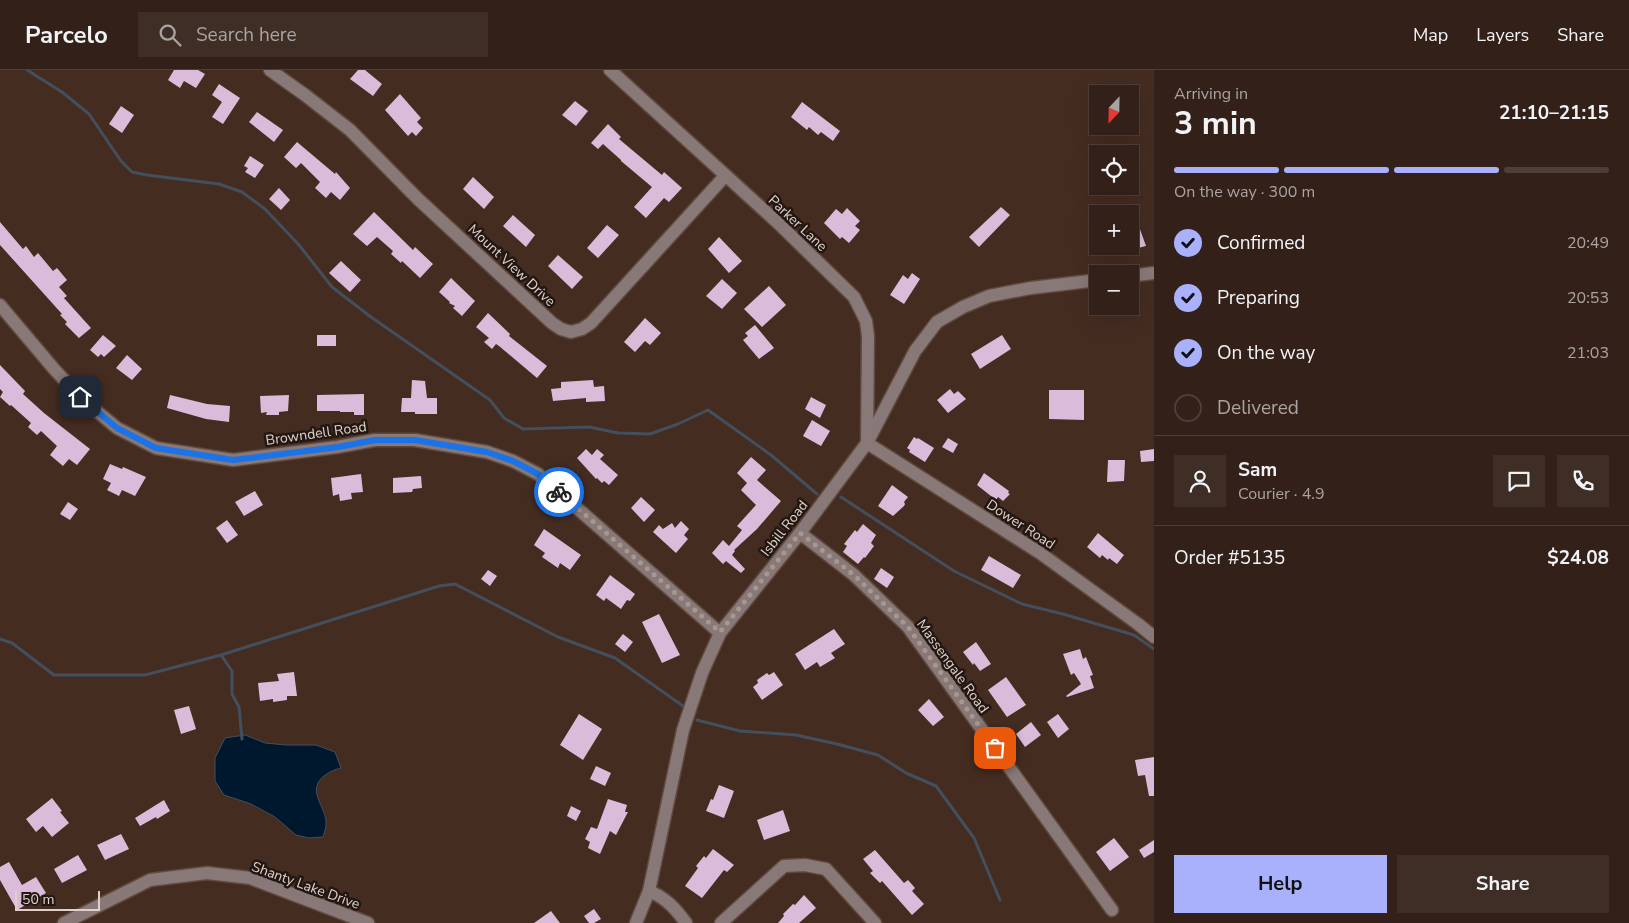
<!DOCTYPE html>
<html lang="en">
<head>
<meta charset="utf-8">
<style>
	:root { --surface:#332119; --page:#3e2e26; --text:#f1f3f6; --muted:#a9a3a2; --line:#4e3e38; --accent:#a9b0fc }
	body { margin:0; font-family:"Nunito Sans",sans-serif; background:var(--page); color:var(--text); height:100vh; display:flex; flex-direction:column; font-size:19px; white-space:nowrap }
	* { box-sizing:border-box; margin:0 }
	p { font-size:16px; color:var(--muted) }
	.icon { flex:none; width:28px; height:28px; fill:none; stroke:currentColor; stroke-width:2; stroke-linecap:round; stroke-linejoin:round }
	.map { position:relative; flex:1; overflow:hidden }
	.side { display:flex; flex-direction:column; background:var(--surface); width:475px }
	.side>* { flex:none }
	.needle { width:32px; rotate:202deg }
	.controls { position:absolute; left:1089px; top:15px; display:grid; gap:10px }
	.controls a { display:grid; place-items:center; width:50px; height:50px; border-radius:0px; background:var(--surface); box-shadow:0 5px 20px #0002,0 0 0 1px var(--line); font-size:25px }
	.scale { position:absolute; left:15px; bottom:12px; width:85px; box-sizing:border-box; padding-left:5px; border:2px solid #e0d0c9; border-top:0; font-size:14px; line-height:18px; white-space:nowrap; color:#e0d0c9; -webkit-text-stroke:4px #221712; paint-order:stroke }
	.pin { position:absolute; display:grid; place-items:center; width:42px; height:42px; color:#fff; margin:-21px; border-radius:10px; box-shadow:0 2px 8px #0006 }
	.courier { position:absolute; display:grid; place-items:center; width:50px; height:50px; margin:-25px; border:4px solid #1a73e8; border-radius:50%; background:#fff; color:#222; box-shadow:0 1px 6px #0007 }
	.summary em { font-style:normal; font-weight:700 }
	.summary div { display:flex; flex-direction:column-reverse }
	.summary { display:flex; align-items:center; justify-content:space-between; height:85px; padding:0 20px }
	h1 { font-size:32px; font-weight:700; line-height:38px }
	.bar { display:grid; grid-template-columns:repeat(4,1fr); gap:8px 5px; align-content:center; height:60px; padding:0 20px }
	.bar i { height:6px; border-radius:4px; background:var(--line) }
	.bar .active { background:var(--accent) }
	.bar p { grid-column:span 4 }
	.line { display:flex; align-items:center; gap:12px; padding:0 20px; border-top:1px solid var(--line) }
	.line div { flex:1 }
	.round { display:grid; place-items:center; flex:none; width:52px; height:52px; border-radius:0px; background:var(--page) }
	ol { padding:0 20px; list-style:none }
	li { display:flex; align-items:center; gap:15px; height:55px }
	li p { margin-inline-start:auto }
	li .icon { padding:5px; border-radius:50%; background:var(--accent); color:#111; stroke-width:4 }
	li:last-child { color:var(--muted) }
	li i { width:28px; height:28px; border:2px solid var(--line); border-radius:50% }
	.cta { display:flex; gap:10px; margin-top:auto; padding:10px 20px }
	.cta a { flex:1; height:58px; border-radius:0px; background:var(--accent); color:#111; font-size:20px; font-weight:700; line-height:58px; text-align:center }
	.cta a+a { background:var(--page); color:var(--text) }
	header { display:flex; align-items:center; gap:30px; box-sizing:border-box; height:70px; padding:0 25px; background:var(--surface); border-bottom:1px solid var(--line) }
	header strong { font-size:24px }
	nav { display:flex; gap:28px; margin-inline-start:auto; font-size:18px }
	.search { width:350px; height:45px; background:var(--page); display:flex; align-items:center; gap:12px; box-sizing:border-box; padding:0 18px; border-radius:0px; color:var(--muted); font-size:19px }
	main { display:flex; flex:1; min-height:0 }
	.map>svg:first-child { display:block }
</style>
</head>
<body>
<header>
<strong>Parcelo</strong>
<div class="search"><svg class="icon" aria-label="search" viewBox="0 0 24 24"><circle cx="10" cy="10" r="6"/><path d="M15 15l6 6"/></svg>Search here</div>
<nav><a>Map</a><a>Layers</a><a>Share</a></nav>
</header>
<main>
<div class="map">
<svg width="1154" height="853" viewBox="0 0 1154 853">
	<rect width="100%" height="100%" fill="#442c21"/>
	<path fill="#00182d" stroke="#434f5c" d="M245 665 265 673 286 675H316L335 682 341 698C328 701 311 711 318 728 321 737 327 746 326 755 326 759 324 763 323 767L309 768 296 765 275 747 251 734 224 725 215 711V688L225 668Z"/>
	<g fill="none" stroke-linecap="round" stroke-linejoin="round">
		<g stroke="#434f5c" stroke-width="3">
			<path d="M27 0 62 22 89 44 121 91 132 102 147 105 219 114 242 122 265 139 299 175 332 217 371 247 490 330 504 348 523 359 589 357 618 363 650 364 678 354 708 340 771 385 817 424"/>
			<path d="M841 427 954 501 1022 534 1063 544 1134 565 1154 579"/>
			<path d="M0 569 12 573 54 605H145L221 585 439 516 455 514 558 567 615 588 683 636"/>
			<path d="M221 585 232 601V624L239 637 242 669"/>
			<path d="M697 650 740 661 796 665 837 674 878 685 906 703 936 716 974 768 1000 830"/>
		</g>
	</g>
	<g fill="#dabcda">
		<path d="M174 0H198L205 4 196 18 184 11 180 18 168 10Z"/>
		<path d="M358 0H365L382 14 373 26 350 9Z"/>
		<path d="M219 14 240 28 223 54 212 47 222 32 212 25Z"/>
		<path d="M400 24 421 48 417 52 423 58 416 66 412 62 408 66 385 40Z"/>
		<path d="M575 31 588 41 576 56 562 45Z"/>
		<path d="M802 32 840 61 833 71 821 62 818 65 809 57 807 60 791 47Z"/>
		<path d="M121 36 134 45 122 63 109 54Z"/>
		<path d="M257 42 283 60 274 72 249 52Z"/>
		<path d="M608 54 621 67 619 69 662 105 664 102 682 118 669 132 664 128 646 148 634 137 652 117 621 91V90L603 74 598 79 591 73Z"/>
		<path d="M297 72 335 104 336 102 350 118 340 130 331 122 326 128 315 118 320 112 301 93 296 98 284 87Z"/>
		<path d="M250 86 264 95 255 108 245 102 248 98 244 96Z"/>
		<path d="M473 107 494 127 484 139 463 119Z"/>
		<path d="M279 118 290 130 281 140 269 129Z"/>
		<path d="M1001 137 1010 145 979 177 969 167Z"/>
		<path d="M1130 137H1132L1146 176 1130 180Z"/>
		<path d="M847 138 860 151 855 156 860 160 849 173 842 167 840 169 824 153 836 139 842 144Z"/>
		<path d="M374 142 413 180 415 177 433 194 420 208 402 191 401 193 391 184 393 181 377 167 367 176 353 164Z"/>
		<path d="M513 145 535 165 526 177 503 156Z"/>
		<path d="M0 152 23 179 26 176 34 187 38 183 53 201 57 198 67 210 59 217 67 226 64 228 91 258 79 268 65 254 67 252 60 245 62 244 0 175Z"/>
		<path d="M607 155 619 165 598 188 587 178Z"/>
		<path d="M719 167 742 191 729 203 708 179Z"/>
		<path d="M558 185 583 207 572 219 548 196Z"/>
		<path d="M341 191 361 210 350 222 329 203Z"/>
		<path d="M912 203 920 209 904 234 890 225 903 205 908 209Z"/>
		<path d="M451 208 475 231 462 246 453 238 455 236 449 233 450 232 439 222Z"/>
		<path d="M722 209 737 223 722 239 706 226Z"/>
		<path d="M769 216 786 235 762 257 744 239Z"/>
		<path d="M488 243 510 264 509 266 547 296 537 308 499 276 496 274 492 279 484 272 489 268 476 257Z"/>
		<path d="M645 248 661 263 650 275 645 271 635 282 624 272Z"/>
		<path d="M755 255 774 278 759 289 743 270 748 266 745 263Z"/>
		<path d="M103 265 116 276 104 287 101 284 98 287 90 280Z"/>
		<rect x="317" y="265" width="19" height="11"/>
		<path d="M1002 265 1011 279 980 299 971 284Z"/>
		<path d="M127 285 142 299 132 310 116 298Z"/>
		<path d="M0 295 25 321 23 324 44 343 90 379 77 395 69 389 63 396 50 385 57 376 41 361 37 365 28 357 31 353 11 335 10 336 0 327 3 322 0 319Z"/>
		<path d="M412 310 425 311 427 328H437V344H415V342H401L402 328H411Z"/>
		<path d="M593 310 594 317 604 316 605 331 586 332V328L553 331 551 319 561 318V312Z"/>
		<path d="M950 319 954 324 958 321 966 329 948 343 937 330Z"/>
		<path d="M1049 320H1084V350L1049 349Z"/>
		<path d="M364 324V345H354V342H340V341H317V325Z"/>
		<path d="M170 325 207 334 230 336 229 352 206 349 167 338Z"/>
		<path d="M289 325 288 341 279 342V345H266L267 342 261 343 260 326Z"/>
		<path d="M811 327 826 335 820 348 805 339Z"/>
		<path d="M812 350 830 361 821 376 803 366Z"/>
		<path d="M914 367 917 369 918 368 934 378 925 392 909 382 910 380 907 378Z"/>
		<path d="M948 368 958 374 953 383 942 377Z"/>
		<path d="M586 379 592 385 597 379 604 385 600 389 618 405 609 415 604 411 602 413 597 408 596 409 577 388Z"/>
		<path d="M1154 379V391L1141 392 1140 381Z"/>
		<path d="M751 387 766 400 757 410 781 431 757 459 734 480 735 481 732 485 745 499 741 503 726 491 723 494 712 483 723 470 729 476 742 460 737 456 756 435 741 420 747 413 737 403Z"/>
		<path d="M1108 390H1125L1124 411 1107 412Z"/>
		<path d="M110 394 122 399 123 397 146 407 135 426 122 420 119 426 107 420 111 413 103 409Z"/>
		<path d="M984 403 1009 421 1008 423 1010 424 1003 431 998 427 996 430 977 415Z"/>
		<path d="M361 404 363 422 351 423 352 429 340 431 339 424 333 426 331 408Z"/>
		<path d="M421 406 422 418 413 419 412 422 393 423V408Z"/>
		<path d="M892 415 908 427 904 432 905 434 904 436 893 446 878 436Z"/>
		<path d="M255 421 263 435 244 446 235 432Z"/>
		<path d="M641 427 655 440 644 452 631 438Z"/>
		<path d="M68 432 78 439 70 450 60 444Z"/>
		<path d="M227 450 238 465 227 473 216 458Z"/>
		<path d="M681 451 689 459 684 465 688 469 676 483 653 462 659 455 663 459 672 453 675 458Z"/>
		<path d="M863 454 876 465 871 473 874 476 865 488 864 487 858 494 843 482 847 476 844 474 855 460 857 462Z"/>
		<path d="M544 459 581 485 570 500 560 493 558 498 542 487 545 483 534 475Z"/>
		<path d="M1098 463 1124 485 1117 494 1109 488 1108 490 1102 485 1100 488 1087 477Z"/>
		<path d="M989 486 1021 505 1013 518 981 500Z"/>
		<path d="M881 498 894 507 887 518 874 509Z"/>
		<path d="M488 500 497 506 490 516 481 509Z"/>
		<path d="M610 505 635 524 630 531 627 530 621 539 606 528 604 531 596 525Z"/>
		<path d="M659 544 680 585 662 593 642 552Z"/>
		<path d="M834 559 845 574 831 583 835 588 820 597 817 592 805 600 795 584Z"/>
		<path d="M623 564 633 572 625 582 615 574Z"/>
		<path d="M976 572 991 594 980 601 974 593 973 595 963 582Z"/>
		<path d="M1080 579 1083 589 1086 587 1093 605 1090 606 1094 618 1067 627 1066 626 1081 614 1074 603 1071 605 1063 584Z"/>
		<path d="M294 602 297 626H287V630L273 632V629L260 631 258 613 279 611 277 604Z"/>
		<path d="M774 602 783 615 762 630 753 617 758 613 757 610 767 603 769 605Z"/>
		<path d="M1006 607 1026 635 1007 647 988 620Z"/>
		<path d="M929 629 944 647 933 656 918 640Z"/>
		<path d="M189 636 196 659 181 664 174 640Z"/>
		<path d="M579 644 602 659 583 690 560 675Z"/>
		<path d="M1058 644 1069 659 1058 668 1047 652Z"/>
		<path d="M1031 652 1041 665 1025 677 1016 664Z"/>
		<path d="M1154 687V726H1149L1145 705 1138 706 1135 690Z"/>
		<path d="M596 696 611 703 605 716 590 709Z"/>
		<path d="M719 715 734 721 724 748 706 741 711 729 713 730Z"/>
		<path d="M52 728 62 741 60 742 69 753 52 767 43 756 36 762 26 749Z"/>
		<path d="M608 729 627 735 625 742H628L616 765 610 761 600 784 588 778 590 772 585 769 591 757 597 759Z"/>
		<path d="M164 730 170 741 157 749 156 747 140 756 135 748Z"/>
		<path d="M571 736 581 741 576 751 567 746Z"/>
		<path d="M783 740 790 761 764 770 757 750Z"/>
		<path d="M121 764 129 779 105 790 97 775Z"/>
		<path d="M1114 768 1129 787 1110 801 1096 782Z"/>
		<path d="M1154 770V782L1144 788 1139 780Z"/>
		<path d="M713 779 734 795 727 802 724 800 702 828 685 816 698 798 696 796 704 786 706 788Z"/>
		<path d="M875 780 904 813 908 810 915 818 912 821 924 834 912 845 882 811 880 813 870 803 873 801 863 789Z"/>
		<path d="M78 785 87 800 62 813 54 799Z"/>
		<path d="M9 792 22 815 36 807 46 823 17 840 0 810V797Z"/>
		<path d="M804 825 816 838 799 853H778L784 846 783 844 793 834 795 835Z"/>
		<path d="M594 839 601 849 594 853H589L584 846Z"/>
		<path d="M551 841 560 853H534Z"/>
	</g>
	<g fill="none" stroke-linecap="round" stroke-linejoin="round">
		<defs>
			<g id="minor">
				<path d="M270 0 305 25 350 60 418 129 552 253 561 259 571 262 582 259 591 253 725 106"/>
				<path d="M610 0 778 153 854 227 866 251 868 266 867 373 1040 483 1138 554 1154 567"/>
				<path d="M1130 206 1154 203"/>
				<path d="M0 235 54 299 81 328 117 358 156 378 233 390 337 377 375 370H415L487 382 513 391 538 404 720 563"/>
				<path d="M800 463 854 505 908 557 1112 840"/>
				<path d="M649 821C666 828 675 838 686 853"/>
				<path d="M64 853 150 810 207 803 250 808 368 853"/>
				<path d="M636 853 649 821 683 660 702 603 720 563 800 463 867 373 915 281 937 252 963 237 989 226 1031 218 1098 210"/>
				<path d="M721 853 784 796 805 795 826 799 875 853"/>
			</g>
		</defs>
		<use href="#minor" stroke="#604a3f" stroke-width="15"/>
		<use href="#minor" stroke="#887978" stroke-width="12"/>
	</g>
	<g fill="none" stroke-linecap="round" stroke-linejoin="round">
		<path stroke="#a9978e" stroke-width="5" stroke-dasharray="0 9" d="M559 422 720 562 800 463 854 505 908 557 995 678"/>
		<path stroke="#1a73e8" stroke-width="6" d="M80 327 117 358 156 378 233 390 338 377 375 370H415L487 382 513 391 538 404 559 422"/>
	</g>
	<g text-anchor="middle" stroke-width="5" stroke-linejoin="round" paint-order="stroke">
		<g font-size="14" fill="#e0d0c9" stroke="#221712">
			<text transform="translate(798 153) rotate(43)" y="5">Parker Lane</text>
			<text transform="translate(512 195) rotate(43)" y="5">Mount View Drive</text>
			<text transform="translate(316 363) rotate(-8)" y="5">Browndell Road</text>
			<text transform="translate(1021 454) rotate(33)" y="5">Dower Road</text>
			<text transform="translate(784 458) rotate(-52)" y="5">Isbill Road</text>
			<text transform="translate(953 596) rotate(54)" y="5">Massengale Road</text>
			<text transform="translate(306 815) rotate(20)" y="5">Shanty Lake Drive</text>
		</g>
	</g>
</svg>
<div class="controls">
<a><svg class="needle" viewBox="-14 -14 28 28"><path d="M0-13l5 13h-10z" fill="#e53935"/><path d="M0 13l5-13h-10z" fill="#a9a3a2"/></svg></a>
<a><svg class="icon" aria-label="locate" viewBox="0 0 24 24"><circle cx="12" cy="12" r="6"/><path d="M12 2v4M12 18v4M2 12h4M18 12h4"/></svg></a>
<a>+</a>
<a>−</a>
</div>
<div class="scale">50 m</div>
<div class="pin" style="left:995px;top:678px;background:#ea580c"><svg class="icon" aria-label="bag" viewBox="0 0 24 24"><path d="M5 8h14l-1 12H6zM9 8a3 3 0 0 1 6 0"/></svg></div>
<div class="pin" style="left:80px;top:327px;background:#1f2937"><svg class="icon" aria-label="home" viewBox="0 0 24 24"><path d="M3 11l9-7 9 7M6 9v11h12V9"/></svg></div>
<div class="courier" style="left:559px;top:422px"><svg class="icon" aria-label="bike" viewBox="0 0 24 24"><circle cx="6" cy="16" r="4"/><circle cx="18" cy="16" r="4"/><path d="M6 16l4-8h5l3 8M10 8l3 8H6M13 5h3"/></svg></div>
</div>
<section class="side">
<div class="summary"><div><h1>3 min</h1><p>Arriving in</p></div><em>21:10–21:15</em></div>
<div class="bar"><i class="active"></i><i class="active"></i><i class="active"></i><i></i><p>On the way · 300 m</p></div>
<ol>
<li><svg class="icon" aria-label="check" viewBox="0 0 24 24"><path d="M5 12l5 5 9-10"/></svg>Confirmed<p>20:49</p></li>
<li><svg class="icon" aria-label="check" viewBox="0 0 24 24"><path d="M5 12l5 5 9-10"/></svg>Preparing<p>20:53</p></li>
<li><svg class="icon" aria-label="check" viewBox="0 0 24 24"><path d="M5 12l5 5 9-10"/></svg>On the way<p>21:03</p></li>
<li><i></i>Delivered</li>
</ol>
<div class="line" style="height:90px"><a class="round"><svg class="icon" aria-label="person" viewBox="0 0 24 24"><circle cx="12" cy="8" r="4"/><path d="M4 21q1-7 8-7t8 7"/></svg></a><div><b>Sam</b><p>Courier · 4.9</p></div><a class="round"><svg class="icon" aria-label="chat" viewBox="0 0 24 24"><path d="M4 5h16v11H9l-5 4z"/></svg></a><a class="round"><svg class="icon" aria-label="phone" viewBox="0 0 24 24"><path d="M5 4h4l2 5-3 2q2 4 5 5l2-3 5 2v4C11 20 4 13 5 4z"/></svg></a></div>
<div class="line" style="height:65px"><div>Order #5135</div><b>$24.08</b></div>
<div class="cta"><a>Help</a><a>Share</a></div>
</section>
</main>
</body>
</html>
